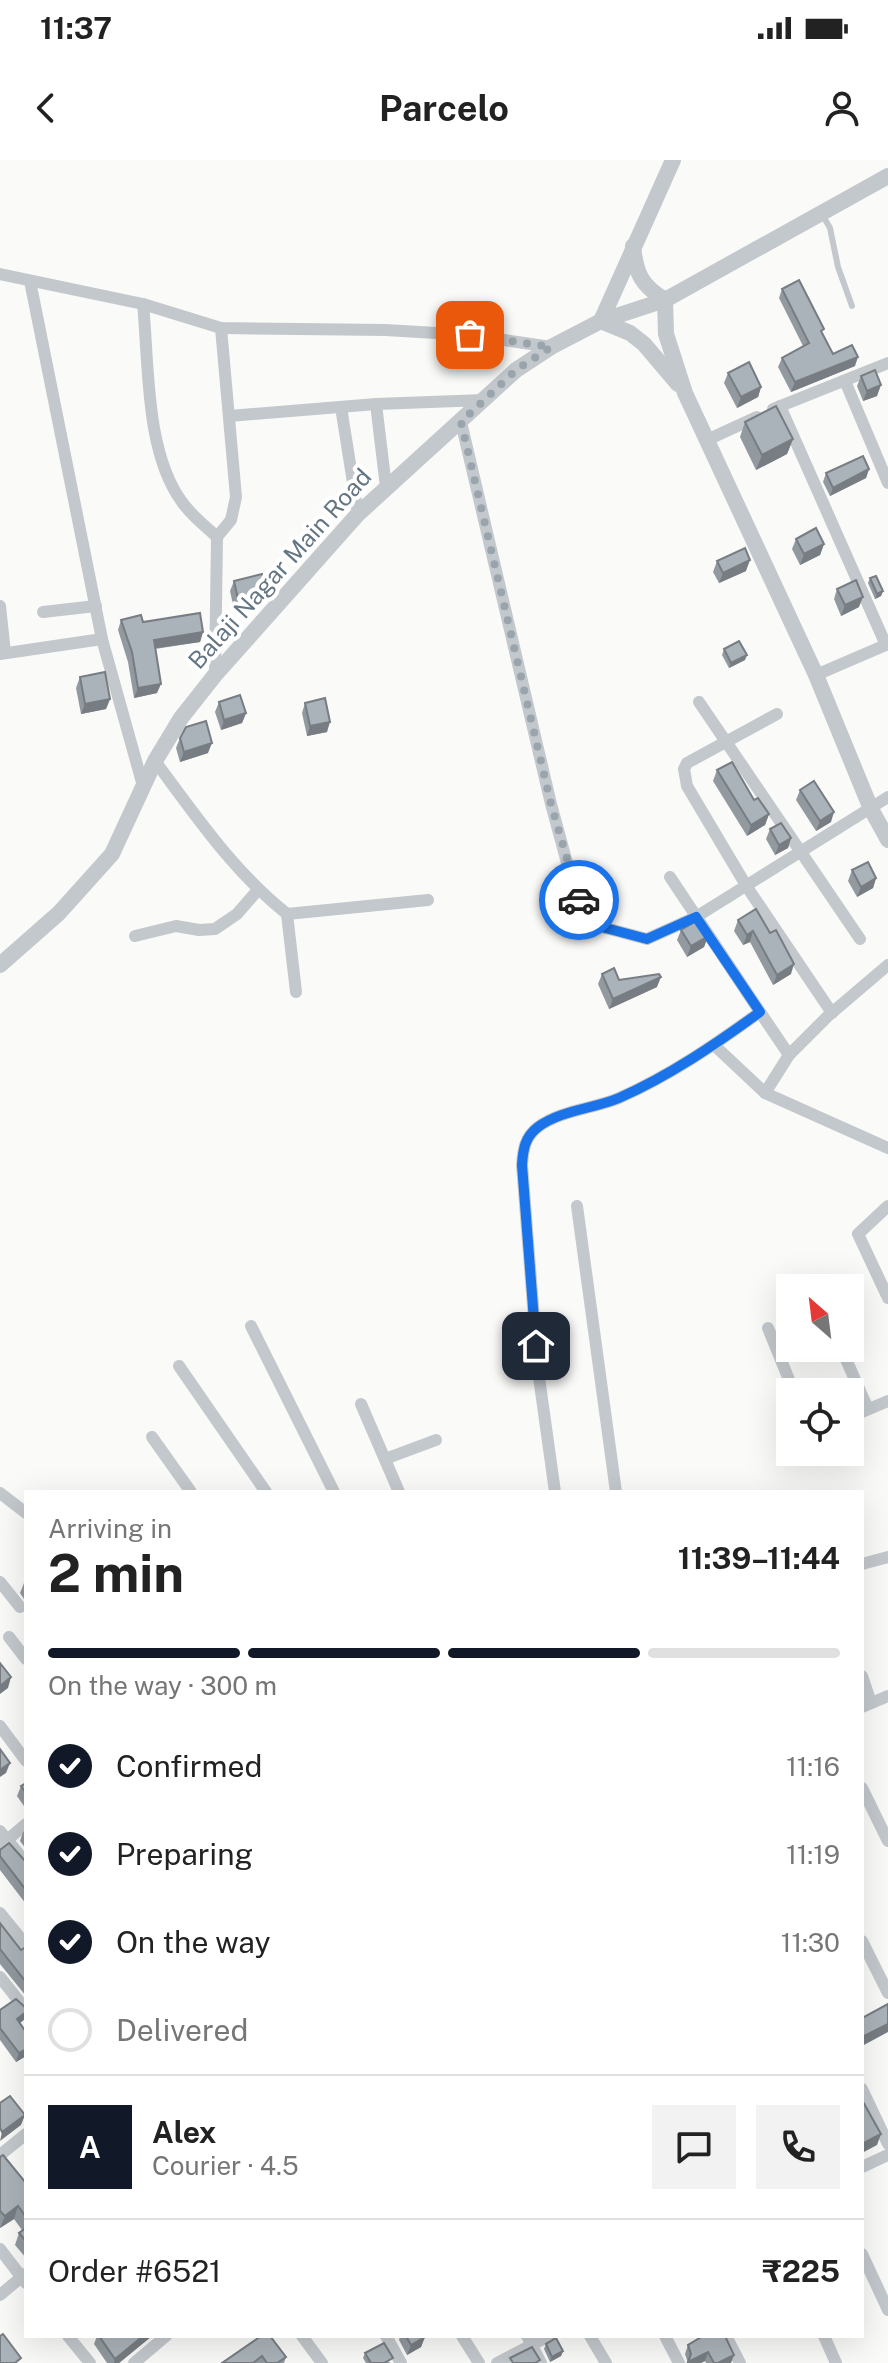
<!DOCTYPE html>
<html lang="en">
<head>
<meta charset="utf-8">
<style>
	:root { --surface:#fff; --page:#f2f2f2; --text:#222; --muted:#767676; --line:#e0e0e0; --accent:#111827 }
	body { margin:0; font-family:"Public Sans",sans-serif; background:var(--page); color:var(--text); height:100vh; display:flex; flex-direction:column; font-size:30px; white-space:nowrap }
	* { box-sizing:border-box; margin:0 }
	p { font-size:26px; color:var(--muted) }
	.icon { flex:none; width:44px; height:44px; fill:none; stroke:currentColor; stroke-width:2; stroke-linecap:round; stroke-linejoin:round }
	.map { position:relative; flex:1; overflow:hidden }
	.panel { position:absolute; left:24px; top:1330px; width:840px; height:848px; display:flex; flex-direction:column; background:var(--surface); border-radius:0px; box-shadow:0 8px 32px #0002 }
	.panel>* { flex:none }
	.needle { width:52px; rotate:332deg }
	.controls { position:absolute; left:776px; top:1114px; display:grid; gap:16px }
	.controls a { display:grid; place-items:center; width:88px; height:88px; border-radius:0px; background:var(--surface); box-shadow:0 8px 32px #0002; font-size:40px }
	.pin { position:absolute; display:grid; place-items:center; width:68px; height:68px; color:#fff; margin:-34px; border-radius:16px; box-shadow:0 4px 12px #0006 }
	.courier { position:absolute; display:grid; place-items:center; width:80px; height:80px; margin:-40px; border:6px solid #1a73e8; border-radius:50%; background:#fff; color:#222; box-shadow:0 2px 10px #0007 }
	.overview em { font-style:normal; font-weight:700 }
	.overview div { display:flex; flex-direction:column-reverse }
	.overview { display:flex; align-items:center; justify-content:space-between; height:136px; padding:0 24px }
	h1 { font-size:52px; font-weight:700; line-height:60px }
	.bar { display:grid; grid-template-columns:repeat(4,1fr); gap:12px 8px; align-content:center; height:96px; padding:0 24px }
	.bar i { height:10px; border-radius:6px; background:var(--line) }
	.bar .selected { background:var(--accent) }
	.bar p { grid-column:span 4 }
	.line { display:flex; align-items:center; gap:20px; padding:0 24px; border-top:2px solid var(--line) }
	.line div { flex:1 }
	.round { display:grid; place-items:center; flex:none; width:84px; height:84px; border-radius:0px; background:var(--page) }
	ol { padding:0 24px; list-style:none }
	li { display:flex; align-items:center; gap:24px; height:88px }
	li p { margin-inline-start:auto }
	li .icon { padding:8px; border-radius:50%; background:var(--accent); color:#fff; stroke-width:4 }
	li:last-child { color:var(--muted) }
	li i { width:44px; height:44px; border:4px solid var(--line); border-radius:50% }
	.status { display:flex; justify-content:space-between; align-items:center; height:56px; padding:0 40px; background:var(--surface); direction:ltr }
	.status svg { height:22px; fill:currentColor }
	header { display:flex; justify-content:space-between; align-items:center; height:104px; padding:0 24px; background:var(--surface); font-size:36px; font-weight:700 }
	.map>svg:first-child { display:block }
</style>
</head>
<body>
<div class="status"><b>11:37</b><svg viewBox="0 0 49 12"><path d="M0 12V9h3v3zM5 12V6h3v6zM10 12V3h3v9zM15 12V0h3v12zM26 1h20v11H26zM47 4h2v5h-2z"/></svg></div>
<header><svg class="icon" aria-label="back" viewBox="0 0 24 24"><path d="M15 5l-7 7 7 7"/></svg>Parcelo<svg class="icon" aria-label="person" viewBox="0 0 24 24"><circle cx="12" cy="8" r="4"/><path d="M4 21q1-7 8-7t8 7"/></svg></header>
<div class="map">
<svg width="888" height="2203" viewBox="0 0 888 2203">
	<rect width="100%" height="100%" fill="#fafaf8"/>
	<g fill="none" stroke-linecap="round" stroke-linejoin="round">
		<path stroke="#c3c8cc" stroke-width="6" d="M823 56 830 68 838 107 852 146"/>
		<g stroke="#c3c8cc" stroke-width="12">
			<path d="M0 114 143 144 221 168 385 170 470 175 551 187"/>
			<path d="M30 121 102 479 143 626"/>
			<path d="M143 144C149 204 145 292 182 342 191 355 205 366 217 377"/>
			<path d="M845 221 888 323"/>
			<path d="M376 244 386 327"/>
			<path d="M780 246 886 485"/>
			<path d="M341 247 358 354"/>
			<path d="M773 249 888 203"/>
			<path d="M229 256 376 244 484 240"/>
			<path d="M461 262 551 644 576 736 598 766 647 779 696 757 888 637"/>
			<path d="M709 279 757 257"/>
			<path d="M0 446 5 493"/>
			<path d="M43 452 96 446"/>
			<path d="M0 494 102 479"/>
			<path d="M215 515 217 377 231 360 236 337 221 168"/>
			<path d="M816 515 888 484"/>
			<path d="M699 542 860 779"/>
			<path d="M777 554 687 603 684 609 687 626 747 727 832 853"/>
			<path d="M155 601C196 656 233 711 287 754L428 740"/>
			<path d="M287 754 296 832"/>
			<path d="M135 776 176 766 199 770 215 769 237 754 257 731"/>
			<path d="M760 852 789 895"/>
			<path d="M714 885 765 933 888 988"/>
			<path d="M765 933 789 895 828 856 888 805"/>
			<path d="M577 1046 616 1332"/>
			<path d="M888 1046 858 1074 888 1138"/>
			<path d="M251 1166 334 1332"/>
			<path d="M768 1168 794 1232"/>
			<path d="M841 1188 868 1249"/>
			<path d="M179 1206 266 1332"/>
			<path d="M361 1244 399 1332"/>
			<path d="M850 1257 888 1241"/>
			<path d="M152 1277 191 1332"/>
			<path d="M385 1299 436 1280"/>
			<path d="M555 1332 538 1210 522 1005C523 989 525 977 538 967 561 950 593 949 619 938 669 916 716 884 760 852L670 717"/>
			<path d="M0 1333 26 1353"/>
			<path d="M862 1404 888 1397"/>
			<path d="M0 1422 20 1447"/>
			<path d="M9 1477 26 1499"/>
			<path d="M862 1516 871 1543"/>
			<path d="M862 1547 888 1536"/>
			<path d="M0 1566 26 1601"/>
			<path d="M862 1628 888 1681"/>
			<path d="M0 1671 26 1703"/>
			<path d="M0 1686 26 1664"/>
			<path d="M0 1753 26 1785"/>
			<path d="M862 1781 888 1833"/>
			<path d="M0 1817 26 1850"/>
			<path d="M862 1929 888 1984"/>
			<path d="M0 1995 26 1974"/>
			<path d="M862 2007 888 1995"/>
			<path d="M0 2089 26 2123"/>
			<path d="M862 2094 888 2150"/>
			<path d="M0 2135 25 2114"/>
			<path d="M68 2176 90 2203"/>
			<path d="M302 2176 322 2203"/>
			<path d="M386 2176 401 2203"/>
			<path d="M462 2176 479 2203"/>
			<path d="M527 2176 541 2203"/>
			<path d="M590 2176 606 2203"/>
			<path d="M665 2176 679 2203"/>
			<path d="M726 2176 740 2203"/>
			<path d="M824 2176 836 2203"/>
			<path d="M134 2203 166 2176"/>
			<path d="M497 2203 549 2176"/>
		</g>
		<g stroke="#c3c8cc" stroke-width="16">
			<path d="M673 0 601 161 630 173 644 184 678 224"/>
			<path d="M633 86C636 114 641 125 665 140L666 174 685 233 816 515 871 649 888 680"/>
			<path d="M0 805 59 753 112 694 155 601 181 558 215 515 358 354 516 210 551 187 601 161 665 140 888 16"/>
		</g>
	</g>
	<g fill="#929a9f">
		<path d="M782 129 822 174 833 194 855 206 791 232 778 207 782 198 803 186 779 138Z"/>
		<path d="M728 213 761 227 758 237 737 248 724 223Z"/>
		<path d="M861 216 877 236 863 241 857 226Z"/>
		<path d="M745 262 793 279 787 294 756 310 740 277Z"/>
		<path d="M869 309 866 318 830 336 823 322 826 313Z"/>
		<path d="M796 379 824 384 820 395 800 405 792 389Z"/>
		<path d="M717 401 746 411 719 423 713 412Z"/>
		<path d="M870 418 883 431 881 436 875 439 868 423Z"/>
		<path d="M234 421 266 432 263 442 234 449 230 431Z"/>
		<path d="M837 429 859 447 841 456 834 439Z"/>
		<path d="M121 460 143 462 203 472 200 482 155 489 157 533 134 538 128 502 118 470Z"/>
		<path d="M724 489 745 500 729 508 722 495Z"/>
		<path d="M80 517 110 539 106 549 81 554 76 528Z"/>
		<path d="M219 542 246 553 242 563 221 570 215 552Z"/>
		<path d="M305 543 327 572 307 576 302 553Z"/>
		<path d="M180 578 208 593 180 602 176 588Z"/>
		<path d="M717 610 754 640 769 654 765 665 747 676 713 621Z"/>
		<path d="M800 630 831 662 816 671 796 640Z"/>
		<path d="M770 669 791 678 788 688 775 695 766 679Z"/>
		<path d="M852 710 876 718 873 728 857 737 848 721Z"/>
		<path d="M756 749 791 814 773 825 750 782 743 785 734 771 738 760Z"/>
		<path d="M681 770 708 776 704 787 687 797 677 780Z"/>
		<path d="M602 814 619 820 657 827 609 849 598 824Z"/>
		<path d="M26 1421V1442L20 1433 24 1423Z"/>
		<path d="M26 1623V1649L17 1636 21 1626Z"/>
		<path d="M26 1670V1689L20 1681 23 1672Z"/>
		<path d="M0 1690 26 1702V1744L0 1710Z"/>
		<path d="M0 1763 21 1790 26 1787V1836L0 1804Z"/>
		<path d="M26 1848 25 1859 20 1863 26 1872V1896L16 1902 0 1880V1850Z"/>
		<path d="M0 1997 26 2023V2098L15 2085 19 2073 22 2070 14 2059 0 2068Z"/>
		<path d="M97 2176H152L119 2203H107L94 2184Z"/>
		<path d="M261 2176 286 2197 284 2203H222Z"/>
		<path d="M400 2176H425L421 2187 407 2195 399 2180Z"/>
		<path d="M703 2176 731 2203H706L705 2201 701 2203H688L685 2194 688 2185Z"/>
		<path d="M546 2184 563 2191 561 2196 550 2202 544 2189Z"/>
		<path d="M365 2193 391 2203H366L363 2198Z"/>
	</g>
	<g fill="#777d82">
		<path d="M858 197 855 206 791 232 795 222Z"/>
		<path d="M881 225 877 236 863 241 867 231Z"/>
		<path d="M761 227 758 237 737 248 741 237Z"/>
		<path d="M793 279 787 294 756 310 762 295Z"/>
		<path d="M869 309 866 318 830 336 833 328Z"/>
		<path d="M824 384 820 395 800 405 804 394Z"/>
		<path d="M750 400 746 411 719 423 723 413Z"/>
		<path d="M883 431 881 436 875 439 877 434Z"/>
		<path d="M266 432 263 442 234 449 238 439Z"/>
		<path d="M863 437 859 447 841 456 845 445Z"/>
		<path d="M203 472 200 482 150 489 154 480Z"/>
		<path d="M747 495 745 500 729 508 731 503Z"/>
		<path d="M161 524 157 533 134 538 138 528Z"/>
		<path d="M110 539 106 549 81 554 85 544Z"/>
		<path d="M246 553 242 563 221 570 224 560Z"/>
		<path d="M330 562 327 572 307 576 310 566Z"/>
		<path d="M212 583 208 593 180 602 184 592Z"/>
		<path d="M834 652 831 662 816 671 820 661Z"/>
		<path d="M769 654 765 665 747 676 751 665Z"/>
		<path d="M791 678 788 688 775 695 779 685Z"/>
		<path d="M876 718 873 728 857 737 861 727Z"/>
		<path d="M753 771 750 782 743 785 747 775Z"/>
		<path d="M708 776 704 787 687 797 691 786Z"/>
		<path d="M794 804 791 814 773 825 777 815Z"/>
		<path d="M661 817 657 827 609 849 613 839Z"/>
		<path d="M11 1517 8 1528 0 1534V1526Z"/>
		<path d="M10 1603 6 1613 0 1617V1610Z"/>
		<path d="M26 1852 25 1859 14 1867 17 1859Z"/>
		<path d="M888 1864V1872L862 1886V1877Z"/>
		<path d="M26 1889V1896L16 1902 19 1893Z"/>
		<path d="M25 1955 21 1965 0 1981 2 1972Z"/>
		<path d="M881 1974 877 1985 862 1993V1984Z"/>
		<path d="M18 2046 14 2059 0 2068 5 2056Z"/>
		<path d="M143 2176H152L119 2203H114L115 2199Z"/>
		<path d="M425 2177 421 2187 407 2195 411 2185Z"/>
		<path d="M563 2191 561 2196 550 2202 552 2197Z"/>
		<path d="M708 2192 705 2201 701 2203H688Z"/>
		<path d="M734 2195 731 2203H718Z"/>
	</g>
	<g fill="#aab3b9" stroke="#777d82" stroke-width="2">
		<path d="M799 120 824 169 821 171 833 194 852 185 858 197 795 222 782 198 809 183 782 129Z"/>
		<path d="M749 202 761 227 741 237 728 213Z"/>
		<path d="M875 210 881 225 867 231 861 216Z"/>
		<path d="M776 246 793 279 762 295 745 262Z"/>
		<path d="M863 296 869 309 833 328 826 313Z"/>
		<path d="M816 368 824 384 804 394 796 379Z"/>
		<path d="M745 388 750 400 723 413 717 401Z"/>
		<path d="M262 414 266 432 238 439 234 421Z"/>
		<path d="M876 416 883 431 877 434 870 418Z"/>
		<path d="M856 420 863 437 845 445 837 429Z"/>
		<path d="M200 453 203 472 154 480 161 524 138 528 132 492 121 460 141 455 143 462Z"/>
		<path d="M739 481 747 495 731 503 724 489Z"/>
		<path d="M105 512 110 539 85 544 80 517Z"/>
		<path d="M240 535 246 553 224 560 219 542Z"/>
		<path d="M325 538 330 562 310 566 305 543Z"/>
		<path d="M206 561 212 583 184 592 180 578 186 567Z"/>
		<path d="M732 602 754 640 758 638 769 654 751 665 717 610Z"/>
		<path d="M814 621 834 652 820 661 800 630Z"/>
		<path d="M781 663 791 678 779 685 770 669Z"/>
		<path d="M868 702 876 718 861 727 852 710Z"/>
		<path d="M756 749 770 773 776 770 794 804 777 815 753 771 747 775 738 760Z"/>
		<path d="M698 760 708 776 691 786 681 770Z"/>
		<path d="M614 808 619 820 659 814 661 817 613 839 602 814Z"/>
		<path d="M0 1503 11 1517 0 1526Z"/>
		<path d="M0 1589 10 1603 0 1610Z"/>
		<path d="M26 1623V1633L21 1626Z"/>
		<path d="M9 1683 26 1702V1730L0 1696V1690Z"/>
		<path d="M0 1763 21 1790 26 1787V1822L0 1789Z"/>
		<path d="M16 1839 26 1848V1852L17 1859 26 1872V1889L19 1893 0 1868V1850Z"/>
		<path d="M888 1844V1864L862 1877V1858Z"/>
		<path d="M10 1936 25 1955 2 1972 0 1968V1943Z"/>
		<path d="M862 1940 881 1974 862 1984Z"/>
		<path d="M3 1995 26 2023V2057L18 2046 5 2056 0 2051V1997Z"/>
		<path d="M26 2068V2081L19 2073Z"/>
		<path d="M3 2174 21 2198 15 2203H0V2176Z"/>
		<path d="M99 2176H143L115 2199Z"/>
		<path d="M261 2176H270L286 2197 277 2203H267L262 2196 253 2203H222Z"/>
		<path d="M406 2176H425V2177L411 2185Z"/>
		<path d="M703 2176H725L734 2195 718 2203H714L708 2192 688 2202 691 2194 688 2185Z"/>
		<path d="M556 2178 563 2191 552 2197 546 2184Z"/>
		<path d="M384 2183 393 2198 384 2203H371L365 2193Z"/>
		<path d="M532 2187 540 2200 535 2203H513L510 2198Z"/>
	</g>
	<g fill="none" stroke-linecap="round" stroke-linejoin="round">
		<path stroke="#99a4ac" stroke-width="8" stroke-dasharray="0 14.4" d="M470 175 551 187 516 210 461 262 551 644 579 740"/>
		<path stroke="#1a73e8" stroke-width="10" d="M536 1186 522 1005C523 989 525 977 538 967 561 950 593 949 619 938 669 916 716 884 760 852L696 757 647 779 598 766 579 740"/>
	</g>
	<g text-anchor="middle" stroke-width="8" stroke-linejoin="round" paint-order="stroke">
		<g font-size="24" fill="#657683" stroke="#fff">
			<text transform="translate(280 409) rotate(-48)" y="8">Balaji Nagar Main Road</text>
		</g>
	</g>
</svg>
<div class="controls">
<a><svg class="needle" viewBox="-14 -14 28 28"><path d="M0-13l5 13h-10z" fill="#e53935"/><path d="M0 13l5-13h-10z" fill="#767676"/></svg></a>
<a><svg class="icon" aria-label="locate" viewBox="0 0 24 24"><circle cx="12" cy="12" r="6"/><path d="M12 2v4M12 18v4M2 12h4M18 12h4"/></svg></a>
</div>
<div class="pin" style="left:470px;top:175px;background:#ea580c"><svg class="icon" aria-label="bag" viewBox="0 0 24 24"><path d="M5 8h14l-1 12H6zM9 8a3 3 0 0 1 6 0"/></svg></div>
<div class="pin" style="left:536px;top:1186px;background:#1f2937"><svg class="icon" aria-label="home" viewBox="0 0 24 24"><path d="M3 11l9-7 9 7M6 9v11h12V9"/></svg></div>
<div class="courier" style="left:579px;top:740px"><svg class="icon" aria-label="car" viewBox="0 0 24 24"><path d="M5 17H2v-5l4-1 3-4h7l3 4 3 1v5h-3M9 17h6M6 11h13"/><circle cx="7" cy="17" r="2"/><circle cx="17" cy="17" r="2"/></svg></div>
<section class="panel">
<div class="overview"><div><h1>2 min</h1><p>Arriving in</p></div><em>11:39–11:44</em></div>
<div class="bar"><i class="selected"></i><i class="selected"></i><i class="selected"></i><i></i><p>On the way · 300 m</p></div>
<ol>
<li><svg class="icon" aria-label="check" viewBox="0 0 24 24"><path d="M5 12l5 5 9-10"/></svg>Confirmed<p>11:16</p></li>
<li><svg class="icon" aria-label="check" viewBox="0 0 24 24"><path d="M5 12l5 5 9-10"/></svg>Preparing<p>11:19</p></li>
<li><svg class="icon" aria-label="check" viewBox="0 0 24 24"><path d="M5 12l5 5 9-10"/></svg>On the way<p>11:30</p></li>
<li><i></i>Delivered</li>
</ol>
<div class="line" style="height:144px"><b class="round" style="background:var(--accent);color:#fff">A</b><div><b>Alex</b><p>Courier · 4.5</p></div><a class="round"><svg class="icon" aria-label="chat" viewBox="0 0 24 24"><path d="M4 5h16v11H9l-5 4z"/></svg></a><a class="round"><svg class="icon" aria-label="phone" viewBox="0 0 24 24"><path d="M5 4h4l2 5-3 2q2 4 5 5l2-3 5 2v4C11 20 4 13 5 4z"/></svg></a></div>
<div class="line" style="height:104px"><div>Order #6521</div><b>₹225</b></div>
</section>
</div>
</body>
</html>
